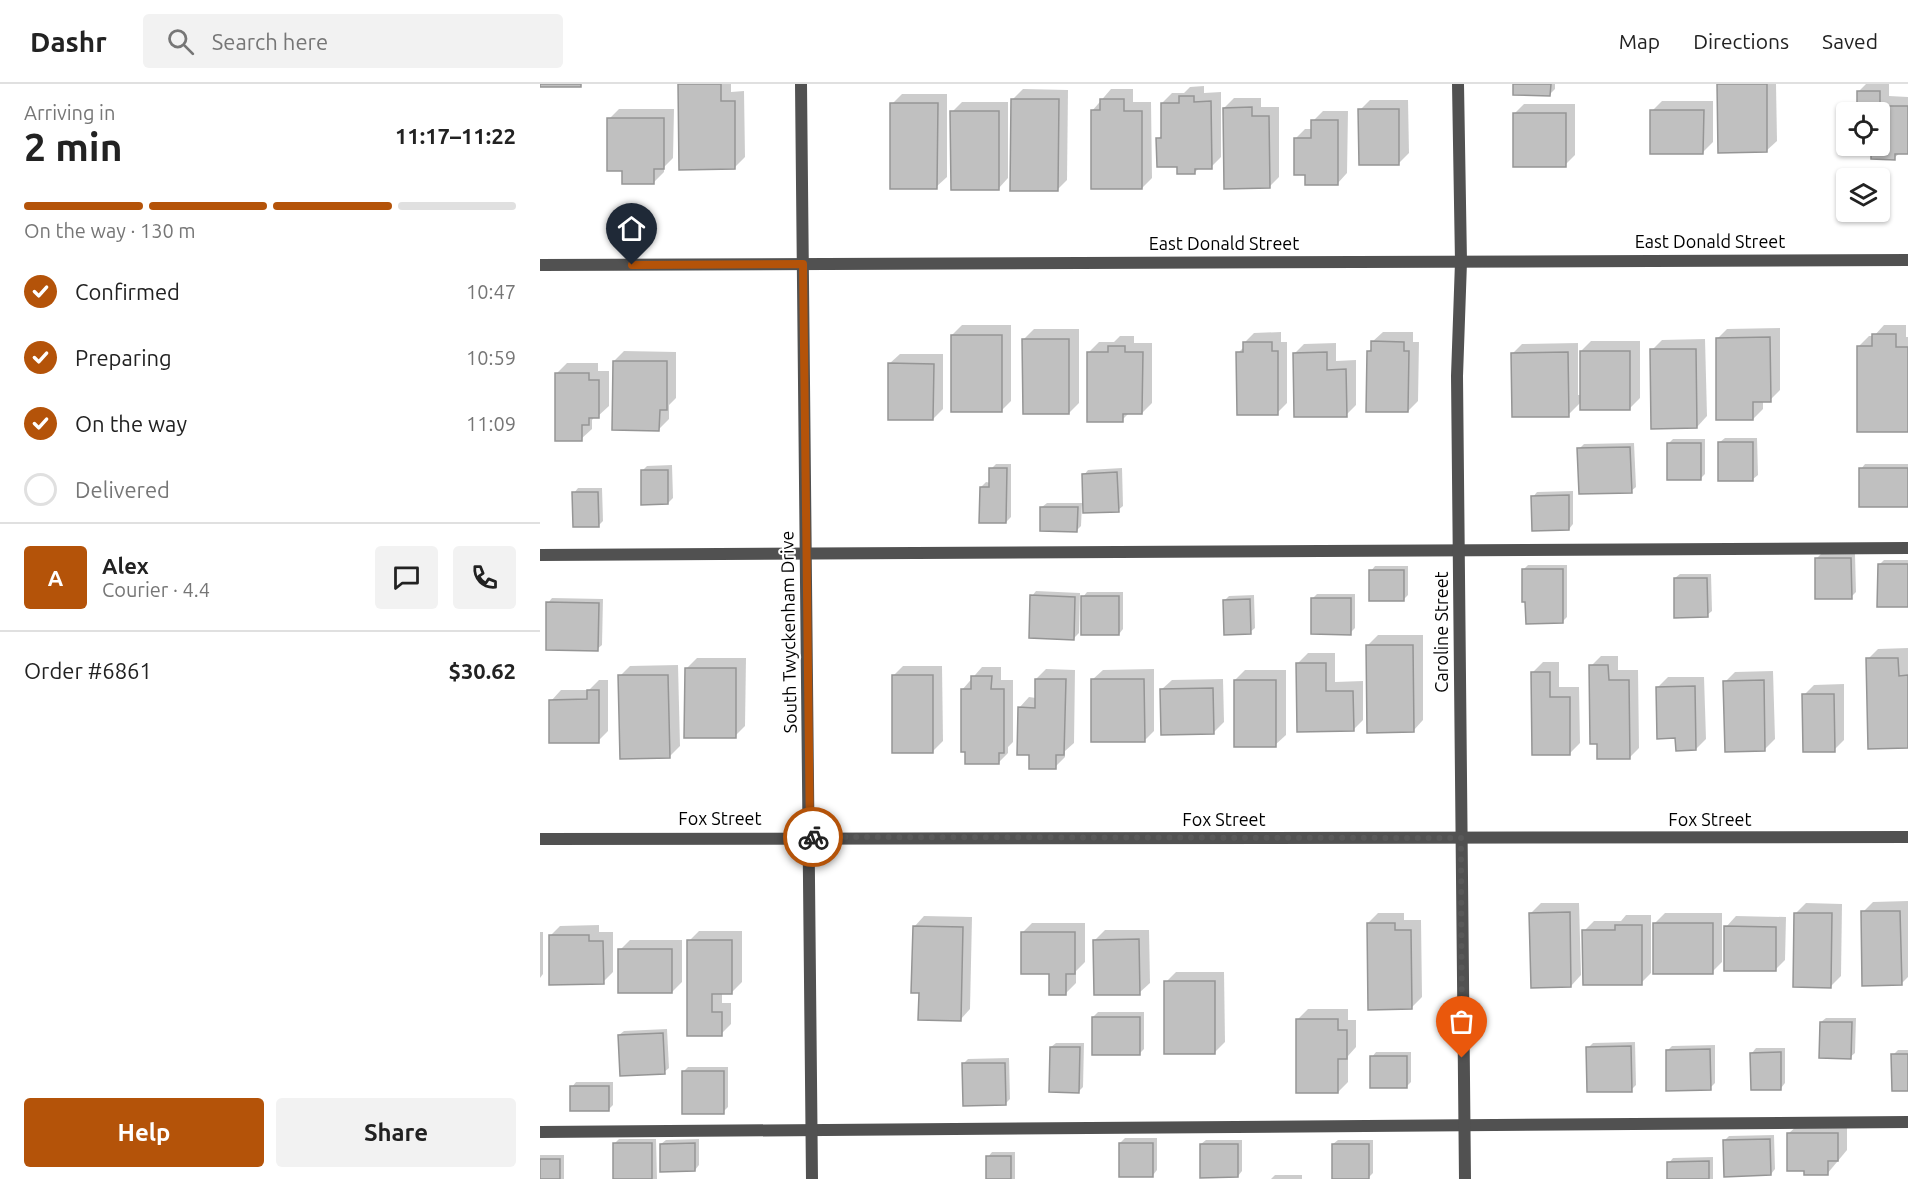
<!DOCTYPE html>
<html lang="en">
<head>
<meta charset="utf-8">
<style>
	:root { --surface:#fff; --page:#f2f2f2; --text:#222; --muted:#767676; --line:#e0e0e0; --accent:#b45309 }
	body { margin:0; font-family:Ubuntu,sans-serif; background:var(--page); color:var(--text); height:100vh; display:flex; flex-direction:column; font-size:22px; white-space:nowrap }
	* { box-sizing:border-box; margin:0 }
	p { font-size:20px; color:var(--muted) }
	.icon { flex:none; width:33px; height:33px; fill:none; stroke:currentColor; stroke-width:2; stroke-linecap:round; stroke-linejoin:round }
	.map { position:relative; flex:1; overflow:hidden }
	.panel { display:flex; flex-direction:column; background:var(--surface); width:540px }
	.panel>* { flex:none }
	.buttons { position:absolute; left:1296px; top:18px; display:grid; gap:12px }
	.buttons a { display:grid; place-items:center; width:54px; height:54px; border-radius:6px; background:var(--surface); box-shadow:0 2px 4px #0004; font-size:30px }
	.pin { position:absolute; display:grid; place-items:center; width:51px; height:51px; color:#fff; margin:-62px -26px; border-radius:50% 50% 50% 0; rotate:-45deg; box-shadow:0 0 6px #0007 }
	.pin .icon { rotate:45deg }
	.courier { position:absolute; display:grid; place-items:center; width:60px; height:60px; margin:-30px; border:4px solid #b45309; border-radius:50%; background:#fff; color:#222; box-shadow:0 2px 8px #0007 }
	.overview em { font-style:normal; font-weight:700 }
	.overview div { display:flex; flex-direction:column-reverse }
	.overview { display:flex; align-items:center; justify-content:space-between; height:102px; padding:0 24px }
	h1 { font-size:39px; font-weight:700; line-height:45px }
	.bar { display:grid; grid-template-columns:repeat(4,1fr); gap:9px 6px; align-content:center; height:72px; padding:0 24px }
	.bar i { height:8px; border-radius:4px; background:var(--line) }
	.bar .active { background:var(--accent) }
	.bar p { grid-column:span 4 }
	.line { display:flex; align-items:center; gap:15px; padding:0 24px; border-top:2px solid var(--line) }
	.line div { flex:1 }
	.round { display:grid; place-items:center; flex:none; width:63px; height:63px; border-radius:6px; background:var(--page) }
	ol { padding:0 24px; list-style:none }
	li { display:flex; align-items:center; gap:18px; height:66px }
	li p { margin-inline-start:auto }
	li .icon { padding:6px; border-radius:50%; background:var(--accent); color:#fff; stroke-width:4 }
	li:last-child { color:var(--muted) }
	li i { width:33px; height:33px; border:3px solid var(--line); border-radius:50% }
	.button { display:flex; gap:12px; margin-top:auto; padding:12px 24px }
	.button a { flex:1; height:69px; border-radius:6px; background:var(--accent); color:#fff; font-size:24px; font-weight:700; line-height:69px; text-align:center }
	.button a+a { background:var(--page); color:var(--text) }
	header { display:flex; align-items:center; gap:36px; box-sizing:border-box; height:84px; padding:0 30px; background:var(--surface); border-bottom:2px solid var(--line) }
	header strong { font-size:28px }
	nav { display:flex; gap:33px; margin-inline-start:auto; font-size:21px }
	.search { width:420px; height:54px; background:var(--page); display:flex; align-items:center; gap:15px; box-sizing:border-box; padding:0 21px; border-radius:6px; color:var(--muted); font-size:22px }
	main { display:flex; flex:1; min-height:0 }
	.map>svg:first-child { display:block }
</style>
</head>
<body>
<header>
<strong>Dashr</strong>
<div class="search"><svg class="icon" aria-label="search" viewBox="0 0 24 24"><circle cx="10" cy="10" r="6"/><path d="M15 15l6 6"/></svg>Search here</div>
<nav><a>Map</a><a>Directions</a><a>Saved</a></nav>
</header>
<main>
<section class="panel">
<div class="overview"><div><h1>2 min</h1><p>Arriving in</p></div><em>11:17–11:22</em></div>
<div class="bar"><i class="active"></i><i class="active"></i><i class="active"></i><i></i><p>On the way · 130 m</p></div>
<ol>
<li><svg class="icon" aria-label="check" viewBox="0 0 24 24"><path d="M5 12l5 5 9-10"/></svg>Confirmed<p>10:47</p></li>
<li><svg class="icon" aria-label="check" viewBox="0 0 24 24"><path d="M5 12l5 5 9-10"/></svg>Preparing<p>10:59</p></li>
<li><svg class="icon" aria-label="check" viewBox="0 0 24 24"><path d="M5 12l5 5 9-10"/></svg>On the way<p>11:09</p></li>
<li><i></i>Delivered</li>
</ol>
<div class="line" style="height:108px"><b class="round" style="background:var(--accent);color:#fff">A</b><div><b>Alex</b><p>Courier · 4.4</p></div><a class="round"><svg class="icon" aria-label="chat" viewBox="0 0 24 24"><path d="M4 5h16v11H9l-5 4z"/></svg></a><a class="round"><svg class="icon" aria-label="phone" viewBox="0 0 24 24"><path d="M5 4h4l2 5-3 2q2 4 5 5l2-3 5 2v4C11 20 4 13 5 4z"/></svg></a></div>
<div class="line" style="height:78px"><div>Order #6861</div><b>$30.62</b></div>
<div class="button"><a>Help</a><a>Share</a></div>
</section>
<div class="map">
<svg width="1368" height="1095" viewBox="0 0 1368 1095">
	<rect width="100%" height="100%" fill="#fff"/>
	<g fill="#0003">
		<path d="M139 0H191V8L204 7 205 73 195 83Z"/>
		<path d="M974 0H1015V5L1010 10Z"/>
		<path d="M1179 0H1236L1237 57 1226 67Z"/>
		<path d="M1326 0H1349V12L1368 13V69H1360L1354 74 1332 67H1318V62H1340V28H1318L1319 7Z"/>
		<path d="M664 2V9L681 8V73L671 83H660L654 89 638 82 618 55 623 50 622 19 632 9H644L650 3Z"/>
		<path d="M483 5 528 6 527 96 517 106 473 15Z"/>
		<path d="M571 5H593V18H611L612 94 602 104 552 27Z"/>
		<path d="M362 10H407V93L396 103 352 20Z"/>
		<path d="M694 14H721V23H739V93L729 103 684 24Z"/>
		<path d="M830 16H868L869 69 859 79 820 26Z"/>
		<path d="M1122 17H1173V58L1163 68 1112 27Z"/>
		<path d="M422 18H468V94L458 105 412 28Z"/>
		<path d="M984 20H1035V71L1025 81 974 30Z"/>
		<path d="M79 25H134L133 74 124 83V88L114 98 83 86 69 35Z"/>
		<path d="M783 27H808L807 89 797 100 767 89 755 55 765 45H773V37Z"/>
		<path d="M422 241H471V317L461 327 412 251Z"/>
		<path d="M1344 241H1366V253H1368V346L1319 262 1329 252H1334Z"/>
		<path d="M1240 244V306L1230 316H1223V325L1213 335 1177 255 1187 245Z"/>
		<path d="M494 245H539V319L529 329 484 255Z"/>
		<path d="M741 248V258H747V319L737 329 698 269 704 263V259L714 249Z"/>
		<path d="M843 248H873V258H879L878 317 868 327 828 268 832 264V258Z"/>
		<path d="M580 252H594V259H612V319L602 329 590 328 582 336 549 268 559 258H574Z"/>
		<path d="M1165 255 1167 332 1157 343 1112 266 1122 256Z"/>
		<path d="M1051 257H1100V314L1090 324 1041 318 1028 331 972 270 982 260 1038 259V311H1041V267Z"/>
		<path d="M796 259V277L816 276V321L806 331 754 270 764 260Z"/>
		<path d="M84 267 136 268V314L129 321V335L119 345 74 277Z"/>
		<path d="M360 270H403V325L393 335 349 280Z"/>
		<path d="M27 279H58V287H69V322L58 332H55L52 336V345L41 355 17 289Z"/>
		<path d="M1185 354H1217L1218 391 1213 395 1180 358Z"/>
		<path d="M1133 355H1165V390L1160 395 1128 360Z"/>
		<path d="M1094 359 1096 403 1091 407 1039 365 1044 360Z"/>
		<path d="M456 380H471V433L466 438 441 403 446 398 451 399V385Z"/>
		<path d="M1325 380H1368V422L1321 385Z"/>
		<path d="M132 381 133 414 128 419 102 387 107 382Z"/>
		<path d="M582 384 583 422 578 426 544 391 548 386Z"/>
		<path d="M38 404H62L63 437 58 442 34 409Z"/>
		<path d="M1033 407V440L1029 445 993 413 997 408Z"/>
		<path d="M507 419H542L541 442 537 446 502 423Z"/>
		<path d="M1281 470H1315L1316 508 1311 513 1276 475Z"/>
		<path d="M1344 476H1368V522L1339 481Z"/>
		<path d="M988 481H1027V533L1022 538 983 486Z"/>
		<path d="M835 482H868V511L863 516 831 487Z"/>
		<path d="M1140 490H1171L1172 527 1167 531 1135 494Z"/>
		<path d="M496 507 540 509 539 549 534 554 492 512Z"/>
		<path d="M547 508H583V545L579 550 543 513Z"/>
		<path d="M777 510H815V544L810 549 772 515Z"/>
		<path d="M714 511 715 544 710 548 685 516 689 512Z"/>
		<path d="M12 514 63 515 62 561 57 565 8 519Z"/>
		<path d="M838 551H883V636L873 647 828 561Z"/>
		<path d="M1368 564V662L1328 575 1338 565Z"/>
		<path d="M768 569H795V598L823 597V636L813 646 758 579Z"/>
		<path d="M1061 572H1078V586H1098L1099 664 1089 674 1051 582Z"/>
		<path d="M157 574H206L205 642 195 652 146 585Z"/>
		<path d="M1003 578H1019V603H1039L1040 659 1030 669 993 588Z"/>
		<path d="M138 581 140 662 130 672 80 592 90 582Z"/>
		<path d="M363 582H402L403 657 393 667 353 592Z"/>
		<path d="M442 583H461V596H473V658L468 663V669L458 679 422 606Z"/>
		<path d="M506 585 535 586 534 659 525 667V673L515 683 490 670 479 624 489 613 496 614V595Z"/>
		<path d="M614 585V647L604 657 552 596 563 586Z"/>
		<path d="M705 586H746V651L735 661 695 596Z"/>
		<path d="M1233 587 1235 655 1225 665 1185 598 1195 588Z"/>
		<path d="M1128 593H1164L1166 655 1156 665 1136 653 1118 603Z"/>
		<path d="M683 595 684 638 674 648 621 606 632 596Z"/>
		<path d="M59 596H68V647L58 657 11 617 21 606H49Z"/>
		<path d="M1304 600V656L1294 666 1264 611 1274 601Z"/>
		<path d="M1368 817V893L1361 900 1323 828 1333 818Z"/>
		<path d="M1001 819H1039L1041 891 1031 902 991 829Z"/>
		<path d="M1266 819 1302 820 1301 892 1291 902 1256 829Z"/>
		<path d="M838 829H864V836H881L882 913 871 924 828 839Z"/>
		<path d="M1125 829H1182V878L1172 888 1115 839Z"/>
		<path d="M1086 831H1111V889L1101 899 1044 847 1054 837H1081Z"/>
		<path d="M384 832 432 833 430 925 420 936 380 907 374 843Z"/>
		<path d="M1196 832 1246 833 1245 876 1235 886 1186 843Z"/>
		<path d="M492 839H545V878L536 887V899L526 909 482 849Z"/>
		<path d="M59 841V848H73V888L63 898 10 852 20 842Z"/>
		<path d="M565 846H609L610 899 599 909 555 856Z"/>
		<path d="M159 847H202V898L192 908H182V919H191V940L181 950 149 951V857Z"/>
		<path d="M0 848H3V890L0 894Z"/>
		<path d="M90 856H142V898L132 908 80 866Z"/>
		<path d="M636 888H684L685 958 675 968 626 898Z"/>
		<path d="M768 925H808V936H816V963L808 972V998L798 1008 758 935Z"/>
		<path d="M558 928H604V965L599 970 553 933Z"/>
		<path d="M1286 934H1316L1315 969 1310 973 1281 938Z"/>
		<path d="M127 945 129 984 124 988 79 951 84 947Z"/>
		<path d="M1095 958 1096 1001 1091 1006 1048 964 1053 959Z"/>
		<path d="M516 959H544L543 1003 539 1007 511 963Z"/>
		<path d="M1175 961V999L1170 1004 1127 967 1132 962Z"/>
		<path d="M1216 964H1245V999L1241 1004 1212 969Z"/>
		<path d="M1358 966H1368V1005L1353 971Z"/>
		<path d="M836 968H871V998L866 1003 832 973Z"/>
		<path d="M469 974 470 1015 465 1020 423 980 428 975Z"/>
		<path d="M148 983H188V1023L183 1028 143 988Z"/>
		<path d="M36 998H73V1021L68 1026 32 1003Z"/>
		<path d="M1259 1040H1307V1066L1287 1090 1248 1050Z"/>
		<path d="M1234 1051 1235 1085 1231 1090 1184 1057 1189 1052Z"/>
		<path d="M585 1054H617V1086L613 1091 580 1059Z"/>
		<path d="M79 1055H116L117 1095H74V1060Z"/>
		<path d="M159 1055V1081L155 1086 121 1060 126 1056Z"/>
		<path d="M666 1056H702V1087L698 1092 661 1060Z"/>
		<path d="M798 1056H833V1089L828 1094 793 1060Z"/>
		<path d="M452 1068H475V1095H448V1073Z"/>
		<rect x="0" y="1071" width="24" height="24"/>
		<path d="M1173 1073V1095H1129V1079L1133 1074Z"/>
		<path d="M735 1091H762V1095H731Z"/>
	</g>
	<g fill="#c0c0c0" stroke="#959595" stroke-width="1.5">
		<rect x="0" y="0" width="41" height="3"/>
		<path d="M138 0H181V17H195V85L139 86Z"/>
		<path d="M973 0H1011L1010 12 973 11Z"/>
		<path d="M1177 0H1227V68L1178 69Z"/>
		<path d="M1317 7H1340V22H1368V70H1355V76L1331 75V69L1316 68V62H1340V28H1317Z"/>
		<path d="M639 12H654V18L671 17 672 85H655V90H637V83H617L616 54H621V19H639Z"/>
		<path d="M471 15H519L518 107H470Z"/>
		<path d="M560 15H584V27H602V105H551V26H560Z"/>
		<path d="M350 19H398L397 105H350Z"/>
		<path d="M712 23V32H729L730 104 684 105 683 24Z"/>
		<path d="M818 25H859V81H819Z"/>
		<path d="M1110 26H1164L1163 70H1110Z"/>
		<path d="M410 27H459V106H411Z"/>
		<rect x="973" y="29" width="53" height="54"/>
		<path d="M67 34H124V85H114V100H82V87H67Z"/>
		<path d="M771 36H798V101H765V91H754V54H771Z"/>
		<path d="M1332 250H1356V263H1368V348H1317V262H1332Z"/>
		<rect x="411" y="251" width="51" height="77"/>
		<path d="M1230 253 1231 318H1213V336H1176V254Z"/>
		<path d="M482 255H529V330H483Z"/>
		<path d="M831 257 864 258V267H869L868 328H826L827 267H831Z"/>
		<path d="M703 258H732V267H738V331H697L696 268H703Z"/>
		<path d="M568 262H585V268H603L602 330H583V338H547V268H568Z"/>
		<path d="M1110 265H1156L1157 344 1111 345Z"/>
		<rect x="1040" y="267" width="50" height="59"/>
		<path d="M787 268V286L806 285 807 333H754L753 269Z"/>
		<path d="M1028 268 1029 333H972L971 269Z"/>
		<path d="M73 277H127V326H120L119 347 72 346Z"/>
		<path d="M348 279 394 280 393 336H348Z"/>
		<path d="M15 289H49V296H59V334H49V341H42V357H15Z"/>
		<rect x="1178" y="358" width="35" height="39"/>
		<rect x="1127" y="359" width="34" height="37"/>
		<path d="M1090 363 1092 409 1039 410 1037 364Z"/>
		<path d="M449 384H467L466 439H439L440 403H449Z"/>
		<rect x="1319" y="384" width="49" height="39"/>
		<path d="M101 386H128V420L101 421Z"/>
		<path d="M577 388 579 428 543 429 542 390Z"/>
		<path d="M32 408H58L59 443H33Z"/>
		<path d="M1029 411V446L992 447 991 412Z"/>
		<path d="M500 423H538L537 448 500 447Z"/>
		<path d="M1275 474H1311L1312 515H1275Z"/>
		<path d="M1338 480H1368V523H1337Z"/>
		<path d="M982 485H1023V539L986 540 985 518H982Z"/>
		<rect x="829" y="486" width="35" height="31"/>
		<path d="M1134 494H1167L1168 533 1134 534Z"/>
		<path d="M490 511 535 513 534 556 489 554Z"/>
		<rect x="541" y="512" width="38" height="39"/>
		<path d="M771 514H811V551L771 550Z"/>
		<path d="M710 515 711 550 684 551 683 516Z"/>
		<path d="M6 518 59 519 58 567 6 566Z"/>
		<path d="M826 561H873L874 648 827 649Z"/>
		<path d="M1326 574H1358L1359 592 1368 591V664L1328 665Z"/>
		<path d="M756 579H786V607H813L814 647 757 648Z"/>
		<path d="M1049 581H1068L1069 596H1089L1090 675H1057V660H1050Z"/>
		<path d="M145 584H196V654H144Z"/>
		<path d="M991 588H1010V613H1030V671H992Z"/>
		<path d="M78 591H128L130 674 80 675Z"/>
		<rect x="352" y="591" width="41" height="78"/>
		<path d="M431 592H452L451 605H464V669H459V680H425V668H421V605H431Z"/>
		<path d="M495 595H526L524 671H516V685H489V671H477L478 623 495 624Z"/>
		<path d="M551 595H604L605 658H551Z"/>
		<rect x="694" y="596" width="42" height="67"/>
		<path d="M1224 596 1225 667 1185 668 1183 597Z"/>
		<path d="M1155 602 1156 666 1136 667 1135 654 1117 655 1116 603Z"/>
		<path d="M673 604 674 650 621 651 620 605Z"/>
		<path d="M47 606H59V659H9V616L47 615Z"/>
		<path d="M1262 610H1294L1295 668H1263Z"/>
		<path d="M1321 827H1360L1362 901 1322 902Z"/>
		<path d="M1030 828 1031 903 991 904 989 829Z"/>
		<path d="M1254 829H1292L1291 904 1253 903Z"/>
		<path d="M827 839H855V846H871L872 925 828 926Z"/>
		<rect x="1113" y="839" width="60" height="51"/>
		<path d="M1075 841H1102V901H1043L1042 846H1075Z"/>
		<path d="M373 842 423 843 421 937 378 936 379 909H371Z"/>
		<path d="M1184 842 1236 843V887H1184Z"/>
		<path d="M481 848H535V890H526V911H509V890H481Z"/>
		<path d="M9 851H49V857H63L64 900 9 901Z"/>
		<path d="M599 855 600 911H554L553 856Z"/>
		<path d="M147 856H192V910H172V928H182V952H147Z"/>
		<rect x="78" y="865" width="54" height="44"/>
		<rect x="624" y="897" width="51" height="73"/>
		<rect x="552" y="933" width="48" height="38"/>
		<path d="M756 935H798V946H807V975H798V1009H756Z"/>
		<path d="M1280 938H1312L1311 975 1279 974Z"/>
		<path d="M123 949 125 990 80 992 78 951Z"/>
		<path d="M1091 962 1092 1008H1047L1046 963Z"/>
		<path d="M510 963H540L539 1009 509 1008Z"/>
		<path d="M1170 965 1171 1006 1126 1007V966Z"/>
		<path d="M1241 968V1006H1211L1210 969Z"/>
		<path d="M1351 970H1368V1007H1352Z"/>
		<rect x="830" y="972" width="37" height="32"/>
		<path d="M422 979H465L466 1021 423 1022Z"/>
		<rect x="142" y="987" width="42" height="43"/>
		<rect x="30" y="1002" width="39" height="25"/>
		<path d="M1247 1049H1298V1077H1288V1091H1264V1087H1247Z"/>
		<path d="M1230 1055 1231 1091 1184 1093 1183 1056Z"/>
		<rect x="73" y="1059" width="39" height="36"/>
		<path d="M155 1059V1087L120 1088V1060Z"/>
		<rect x="579" y="1059" width="34" height="34"/>
		<path d="M660 1060H698V1093L660 1094Z"/>
		<rect x="792" y="1060" width="37" height="35"/>
		<rect x="446" y="1072" width="25" height="23"/>
		<rect x="0" y="1075" width="20" height="20"/>
		<path d="M1169 1077V1095H1127V1078Z"/>
	</g>
	<g fill="none" stroke-linecap="round" stroke-linejoin="round">
		<g stroke="#515151" stroke-width="12">
			<path d="M0 471 1368 464"/>
			<path d="M0 1048 1368 1038"/>
		</g>
		<g stroke="#515151" stroke-width="12">
			<path d="M918 0 921 178 917 292 925 1095"/>
			<path d="M0 181 1368 176"/>
			<path d="M0 755 1368 753"/>
		</g>
		<path stroke="#515151" stroke-width="12" d="M261 0 272 1095"/>
	</g>
	<g fill="none" stroke-linecap="round" stroke-linejoin="round">
		<path stroke="#595959" stroke-width="6" stroke-dasharray="0 10.8" d="M273 753 921 754 922 974"/>
		<path stroke="#b45309" stroke-width="8" d="M92 181 263 180 270 753H273"/>
	</g>
	<g text-anchor="middle" stroke-width="4.5" stroke-linejoin="round" paint-order="stroke">
		<g font-size="18" fill="#000" stroke="#fff">
			<text x="1170" y="164">East Donald Street</text>
			<text x="684" y="166">East Donald Street</text>
			<text transform="translate(249 548) rotate(-91)" y="6">South Twyckenham Drive</text>
			<text transform="translate(902 548) rotate(-90)" y="6">Caroline Street</text>
			<text x="180" y="741">Fox Street</text>
			<text x="684" y="742">Fox Street</text>
			<text x="1170" y="742">Fox Street</text>
		</g>
	</g>
</svg>
<div class="buttons">
<a><svg class="icon" aria-label="locate" viewBox="0 0 24 24"><circle cx="12" cy="12" r="6"/><path d="M12 2v4M12 18v4M2 12h4M18 12h4"/></svg></a>
<a><svg class="icon" aria-label="layers" viewBox="0 0 24 24"><path d="M12 4l9 5-9 5-9-5zM3 14l9 5 9-5"/></svg></a>
</div>
<div class="pin" style="left:922px;top:974px;background:#ea580c"><svg class="icon" aria-label="bag" viewBox="0 0 24 24"><path d="M5 8h14l-1 12H6zM9 8a3 3 0 0 1 6 0"/></svg></div>
<div class="pin" style="left:92px;top:181px;background:#1f2937"><svg class="icon" aria-label="home" viewBox="0 0 24 24"><path d="M3 11l9-7 9 7M6 9v11h12V9"/></svg></div>
<div class="courier" style="left:273px;top:753px"><svg class="icon" aria-label="bike" viewBox="0 0 24 24"><circle cx="6" cy="16" r="4"/><circle cx="18" cy="16" r="4"/><path d="M6 16l4-8h5l3 8M10 8l3 8H6M13 5h3"/></svg></div>
</div>
</main>
</body>
</html>
